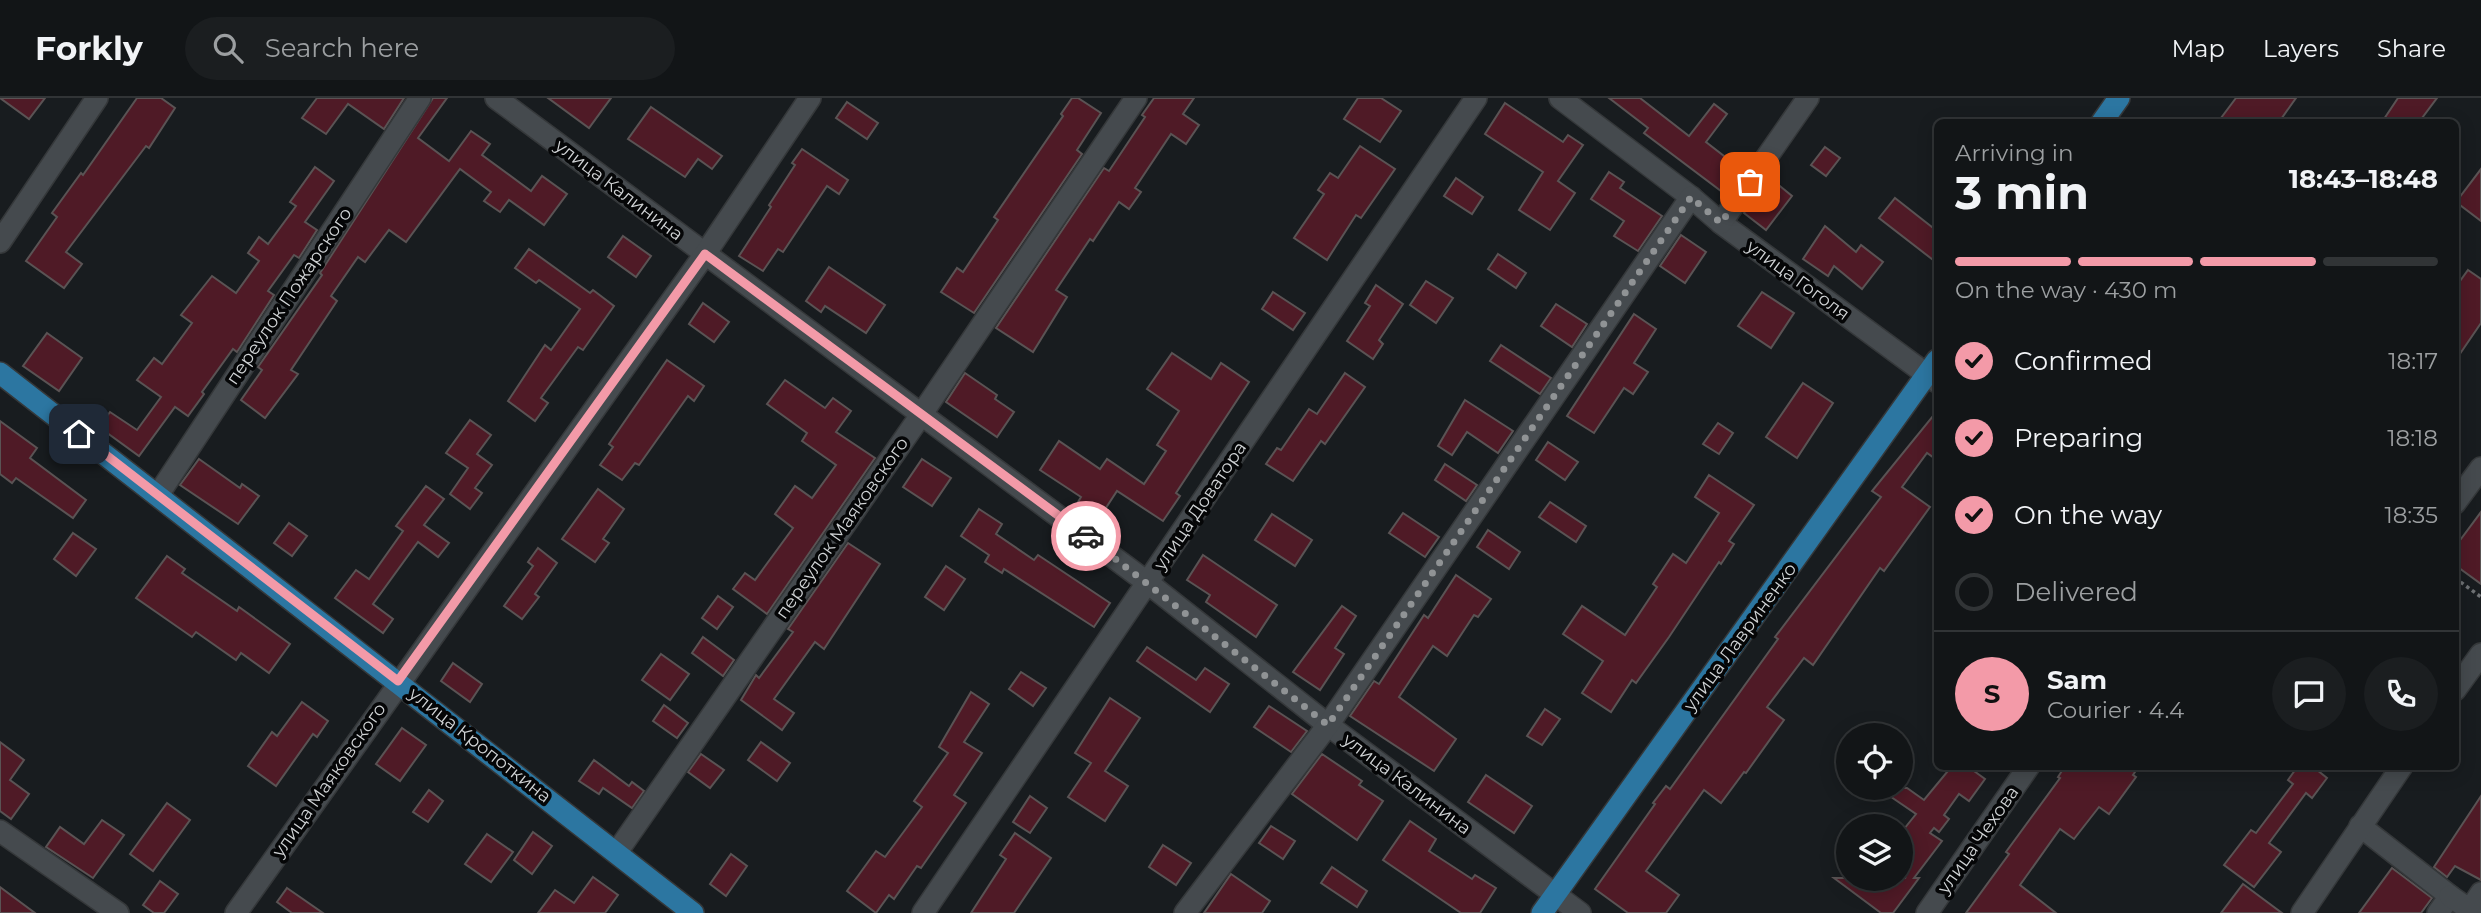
<!DOCTYPE html>
<html lang="en">
<head>
<meta charset="utf-8">
<style>
	:root { --surface:#121517; --page:#1b1e20; --text:#f1f3f6; --muted:#9c9fa1; --line:#313436; --accent:#f39aa8 }
	body { margin:0; font-family:Montserrat,sans-serif; background:var(--page); color:var(--text); height:100vh; display:flex; flex-direction:column; font-size:26px; white-space:nowrap }
	* { box-sizing:border-box; margin:0 }
	p { font-size:23px; color:var(--muted) }
	.icon { flex:none; width:38px; height:38px; fill:none; stroke:currentColor; stroke-width:2; stroke-linecap:round; stroke-linejoin:round }
	.map { position:relative; flex:1; overflow:hidden }
	.panel { position:absolute; left:1934px; top:21px; width:525px; height:651px; display:flex; flex-direction:column; background:var(--surface); border-radius:10px; box-shadow:0 4px 18px #0003,0 0 0 2px var(--line) }
	.panel>* { flex:none }
	.tools { position:absolute; left:1836px; top:625px; display:grid; gap:14px }
	.tools a { display:grid; place-items:center; width:77px; height:77px; border-radius:50%; background:var(--surface); box-shadow:0 4px 18px #0003,0 0 0 2px var(--line); font-size:35px }
	.pin { position:absolute; display:grid; place-items:center; width:60px; height:60px; color:#fff; margin:-30px; border-radius:14px; box-shadow:0 4px 10px #0006 }
	.courier { position:absolute; display:grid; place-items:center; width:70px; height:70px; margin:-35px; border:5px solid #f39aa8; border-radius:50%; background:#fff; color:#222; box-shadow:0 2px 9px #0007 }
	.headline em { font-style:normal; font-weight:700 }
	.headline div { display:flex; flex-direction:column-reverse }
	.headline { display:flex; align-items:center; justify-content:space-between; height:119px; padding:0 21px }
	h1 { font-size:46px; font-weight:700; line-height:52px }
	.bar { display:grid; grid-template-columns:repeat(4,1fr); gap:10px 7px; align-content:center; height:84px; padding:0 21px }
	.bar i { height:9px; border-radius:5px; background:var(--line) }
	.bar .on { background:var(--accent) }
	.bar p { grid-column:span 4 }
	.line { display:flex; align-items:center; gap:18px; padding:0 21px; border-top:2px solid var(--line) }
	.line div { flex:1 }
	.round { display:grid; place-items:center; flex:none; width:74px; height:74px; border-radius:37px; background:var(--page) }
	ol { padding:0 21px; list-style:none }
	li { display:flex; align-items:center; gap:21px; height:77px }
	li p { margin-inline-start:auto }
	li .icon { padding:7px; border-radius:50%; background:var(--accent); color:#111; stroke-width:4 }
	li:last-child { color:var(--muted) }
	li i { width:38px; height:38px; border:4px solid var(--line); border-radius:50% }
	header { display:flex; align-items:center; gap:42px; box-sizing:border-box; height:98px; padding:0 35px; background:var(--surface); border-bottom:2px solid var(--line) }
	header strong { font-size:33px }
	nav { display:flex; gap:38px; margin-inline-start:auto; font-size:24px }
	.search { width:490px; height:63px; background:var(--page); display:flex; align-items:center; gap:18px; box-sizing:border-box; padding:0 24px; border-radius:38px; color:var(--muted); font-size:26px }
	.map>svg:first-child { display:block }
</style>
</head>
<body>
<header>
<strong>Forkly</strong>
<div class="search"><svg class="icon" aria-label="search" viewBox="0 0 24 24"><circle cx="10" cy="10" r="6"/><path d="M15 15l6 6"/></svg>Search here</div>
<nav><a>Map</a><a>Layers</a><a>Share</a></nav>
</header>
<div class="map">
<svg width="2481" height="815" viewBox="0 0 2481 815">
	<rect width="100%" height="100%" fill="#181c1f"/>
	<g fill="#4f1a26" stroke="#5a5354" stroke-width="2">
		<path d="M0 0H45L29 21Z"/>
		<path d="M137 0H161L175 10 149 50 146 48 66 154 82 166 64 190 26 163 57 119 52 115 81 75 83 77Z"/>
		<path d="M317 0H404L384 31 348 6 326 36 302 20Z"/>
		<path d="M433 0H447L418 40 449 63 471 33 490 46 482 57 531 93 542 78 567 96 544 127 509 102 500 114 484 103 491 94 460 71 406 144 389 132 365 164 358 159 331 198 337 203 291 272 298 276 265 320 241 302 262 272 258 269 322 177 320 175Z"/>
		<path d="M548 0H611L589 30Z"/>
		<path d="M1072 0H1078L1101 15 1077 52 1082 56 974 215 941 194 957 170 963 174 998 122 994 119 1063 18 1061 16Z"/>
		<path d="M1154 0H1194L1183 16 1199 27 1186 46 1171 36 1135 90 1141 94 1129 111 1119 104 1093 143 1090 141 1056 192 1067 199 1033 254 996 230 1104 70 1109 73 1145 19 1142 17Z"/>
		<path d="M1358 0H1381L1401 13 1380 44 1344 21Z"/>
		<path d="M1609 0H1640L1689 38 1714 6 1727 16 1706 44 1742 72 1725 96 1644 35 1648 30Z"/>
		<path d="M2236 0H2296L2279 24H2218Z"/>
		<path d="M2398 0H2437L2419 24H2382Z"/>
		<path d="M847 4 878 25 867 41 836 20Z"/>
		<path d="M1505 5 1563 44 1568 37 1583 47 1558 83 1575 95 1550 132 1519 112 1543 74 1485 36Z"/>
		<path d="M651 9 722 58 712 71 698 61 685 79 628 41Z"/>
		<path d="M1360 48 1395 71 1361 120 1356 117 1327 162 1294 140 1324 96 1318 92 1330 75 1338 80Z"/>
		<path d="M1825 49 1840 60 1826 78 1811 67Z"/>
		<path d="M802 51 848 82 839 96 827 88 783 154 778 151 763 173 739 158 771 109 769 107 795 67 792 65Z"/>
		<path d="M315 69 334 83 305 124 317 132 299 160 294 157 268 193 274 197 237 254 233 251 202 294 204 296 188 318 175 309 139 358 99 329 110 314 137 332 161 299 137 282 154 260 162 266 192 225 181 217 212 178 236 195 259 163 248 155 259 139 268 146 296 108 290 104Z"/>
		<path d="M2481 71V123L2456 104Z"/>
		<path d="M1609 74 1624 84 1620 90 1662 118 1638 153 1614 138 1624 123 1591 101Z"/>
		<path d="M1769 79 1792 98 1766 132 1744 115Z"/>
		<path d="M1456 80 1483 99 1472 116 1444 98Z"/>
		<path d="M1895 100 1937 133V165L1879 120Z"/>
		<path d="M1825 128 1856 154 1861 147 1883 164 1862 191 1834 168 1828 178 1803 161Z"/>
		<path d="M1681 137 1706 154 1685 185 1660 168Z"/>
		<path d="M623 138 651 158 636 179 608 159Z"/>
		<path d="M529 151 590 195 593 192 614 208 583 252 578 249 541 300 548 305 535 323 508 303 545 247 551 252 580 211 539 182 536 185 515 170Z"/>
		<path d="M1498 156 1526 175 1516 190 1488 171Z"/>
		<path d="M829 169 885 207 866 235 825 208 821 214 806 203Z"/>
		<path d="M2468 172 2481 181V225L2455 263V190Z"/>
		<path d="M1426 183 1453 200 1436 225 1410 207Z"/>
		<path d="M1376 187 1403 206 1379 242 1383 246 1373 261 1347 243 1370 208 1365 205Z"/>
		<path d="M1273 194 1305 215 1293 232 1262 211Z"/>
		<path d="M1762 194 1794 215 1771 250 1738 228Z"/>
		<path d="M703 205 729 224 714 244 689 226Z"/>
		<path d="M1556 206 1587 226 1572 249 1541 228Z"/>
		<path d="M1634 216 1656 231 1634 265 1648 274 1633 296 1624 290 1594 335 1567 318Z"/>
		<path d="M47 235 82 260 59 293 23 268Z"/>
		<path d="M1501 247 1551 280 1540 296 1490 263Z"/>
		<path d="M1172 255 1211 281 1221 265 1249 284 1176 395 1180 398 1163 423 1117 393 1100 419 1078 404 1081 399 1040 372 1059 343 1100 371 1107 361 1144 386 1166 353 1157 347 1179 313 1147 291Z"/>
		<path d="M667 262 704 288 694 303 688 298 639 367 635 365 622 382 600 367 613 349 609 346Z"/>
		<path d="M965 275 997 297 995 301 1014 314 997 339 946 304Z"/>
		<path d="M1345 275 1365 289 1325 346 1321 343 1293 383 1266 366 1277 350 1281 352 1309 311 1317 316Z"/>
		<path d="M785 282 825 310 833 300 851 313 836 334 875 360 767 516 733 491 745 475 755 482 793 430 775 416 795 388 812 400 836 367 802 343 807 335 767 306Z"/>
		<path d="M1803 285 1833 305 1797 360 1766 339Z"/>
		<path d="M1465 302 1513 333 1498 355 1467 334 1452 357 1438 348Z"/>
		<path d="M1937 313V362L1927 355 1902 389 1930 409 1884 473 1880 470 1813 567 1804 560 1767 609 1784 622 1746 675 1744 674 1721 705 1704 692 1646 773 1679 797 1666 815H1628L1595 791 1655 706 1653 705 1666 688 1670 691 1778 541 1775 539 1881 399 1872 393Z"/>
		<path d="M470 322 491 337 477 356 492 367 475 390 482 395 470 411 450 396 468 370 446 355Z"/>
		<path d="M0 323 37 350 30 360 86 402 73 420 16 380 12 385 0 376Z"/>
		<path d="M1718 325 1733 335 1719 356 1703 346Z"/>
		<path d="M1548 344 1578 364 1565 382 1536 362Z"/>
		<path d="M199 361 240 390 242 386 259 398 238 426 180 387Z"/>
		<path d="M922 361 951 380 932 408 903 389Z"/>
		<path d="M1445 366 1477 387 1466 403 1435 382Z"/>
		<path d="M1709 377 1754 407 1729 443 1734 446 1721 466 1719 464 1669 539 1636 585 1632 582 1611 614 1582 595 1603 563 1563 536 1582 508 1625 537 1657 489 1653 486 1673 456 1686 465 1719 415 1695 399Z"/>
		<path d="M426 388 444 401 424 427 449 445 438 459 418 444 373 506 393 521 383 535 335 500 356 472 369 481 403 433 396 428Z"/>
		<path d="M598 391 624 411 603 441 609 445 595 464 562 441Z"/>
		<path d="M1550 404 1586 428 1576 444 1539 419Z"/>
		<path d="M979 411 1002 426 996 436 1034 462 1038 457 1110 505 1094 529 1004 471 1002 475 985 464 989 457 961 438Z"/>
		<path d="M2481 414V486L2455 467V449Z"/>
		<path d="M1403 415 1439 439 1425 459 1389 435Z"/>
		<path d="M1272 416 1312 442 1295 468 1255 442Z"/>
		<path d="M289 425 307 438 292 458 274 445Z"/>
		<path d="M1488 432 1520 454 1509 471 1477 449Z"/>
		<path d="M73 435 96 451 76 478 54 461Z"/>
		<path d="M848 445 880 466 824 551 815 544 774 601 794 615 782 632 741 602 756 577 759 580 793 534 788 531Z"/>
		<path d="M538 450 557 465 535 496 539 499 522 521 504 508 533 468 528 464Z"/>
		<path d="M1203 457 1277 507 1256 539 1206 504 1210 497 1187 482Z"/>
		<path d="M167 458 185 471 182 475 237 513 239 509 290 546 269 575 241 555 236 562 196 534 192 539 136 500Z"/>
		<path d="M946 468 965 481 944 512 925 499Z"/>
		<path d="M1456 477 1491 501 1478 519 1474 517 1447 558 1433 548 1399 599 1456 641 1434 673 1350 618 1374 583 1379 586 1424 517 1428 520Z"/>
		<path d="M718 498 733 509 717 531 702 520Z"/>
		<path d="M1342 508 1356 518 1335 550 1344 556 1320 592 1293 574Z"/>
		<path d="M703 539 734 562 723 578 692 555Z"/>
		<path d="M1147 549 1196 582 1205 570 1229 586 1210 614 1137 563Z"/>
		<path d="M661 556 689 576 670 602 642 582Z"/>
		<path d="M453 565 482 586 470 604 441 583Z"/>
		<path d="M1021 574 1046 590 1033 608 1009 591Z"/>
		<path d="M971 594 989 606 964 644 982 655 954 697 966 705 921 770 917 768 894 801 889 797 876 815 847 793 876 753 885 759 922 709 914 703 948 655 939 649Z"/>
		<path d="M1110 600 1140 620 1105 673 1128 688 1105 723 1068 699 1091 665 1075 655Z"/>
		<path d="M302 604 328 623 317 639 313 636 276 688 248 668 272 634 277 638Z"/>
		<path d="M664 607 688 625 677 640 653 623Z"/>
		<path d="M1269 608 1307 633 1291 654 1254 629Z"/>
		<path d="M1545 611 1560 621 1542 647 1527 638Z"/>
		<path d="M402 630 426 647 400 683 376 666Z"/>
		<path d="M0 644 24 662 10 682 29 696 11 721 0 713Z"/>
		<path d="M761 644 790 665 777 683 748 662Z"/>
		<path d="M701 656 724 672 710 690 688 674Z"/>
		<path d="M1322 656 1362 683 1359 687 1383 703 1357 742 1292 696Z"/>
		<path d="M594 662 629 688 632 684 644 693 632 710 603 690 599 696 579 683Z"/>
		<path d="M1952 668H1967L1985 681 1969 703 1959 696 1944 717 1949 721 1939 734 1934 730 1930 735 1942 743 1914 780H1919L1893 815H1881L1834 780H1906L1900 777V736L1916 716 1878 690H1907L1924 702Z"/>
		<path d="M2065 668H2139L2133 677 2136 679 2109 716 2099 709 2074 741 2060 731 2020 787 2056 815H1966L2009 756 2006 754 2060 680 2058 679Z"/>
		<path d="M2298 668H2312L2327 680 2312 700 2306 695 2269 745 2281 754 2254 789 2224 767 2251 732 2256 735 2293 686 2288 682Z"/>
		<path d="M1486 677 1532 708 1514 735 1468 704Z"/>
		<path d="M429 692 443 703 428 724 413 714Z"/>
		<path d="M1030 698 1047 710 1030 735 1013 724Z"/>
		<path d="M2481 698V782L2455 768 2447 779 2434 769Z"/>
		<path d="M167 705 190 722 153 773 130 756Z"/>
		<path d="M102 722 124 737 93 780 46 749 60 729 84 746Z"/>
		<path d="M1410 723 1436 741 1429 753 1472 781 1475 777 1496 790 1480 815H1461L1383 762Z"/>
		<path d="M1271 728 1295 743 1283 761 1259 745Z"/>
		<path d="M533 734 552 748 532 776 514 762Z"/>
		<path d="M1015 735 1051 760 1014 815H971L1006 761 1000 757Z"/>
		<path d="M487 736 513 754 491 784 465 766Z"/>
		<path d="M1163 747 1191 765 1176 787 1149 769Z"/>
		<path d="M731 756 747 768 726 798 710 786Z"/>
		<path d="M1332 769 1367 793 1357 809 1321 785Z"/>
		<path d="M2392 770 2432 800 2421 815H2359Z"/>
		<path d="M1231 776 1270 803 1262 815H1204Z"/>
		<path d="M593 779 618 797 605 815H538L555 792 574 805Z"/>
		<path d="M160 783 178 796 164 815H154L143 807Z"/>
		<path d="M2243 786 2282 815H2221Z"/>
		<path d="M0 789 35 815H0Z"/>
		<path d="M287 790 323 815H292L277 804Z"/>
	</g>
	<g fill="none" stroke-linecap="round" stroke-linejoin="round">
		<defs>
			<g id="minor">
				<path d="M496 0 1148 485 1328 627 1580 815"/>
				<path d="M1560 0 1691 99 1721 125 1937 284"/>
				<path d="M1721 125 1808 0"/>
				<path d="M0 144 97 0"/>
				<path d="M158 397 420 0"/>
				<path d="M2455 405 2481 370"/>
				<path d="M2455 592 2481 556"/>
				<path d="M2360 728 2450 798 2438 815"/>
				<path d="M0 733 118 815"/>
				<path d="M617 754 921 317 1136 0"/>
				<path d="M2450 798 2470 812 2481 795"/>
				<path d="M236 815 705 156 810 0"/>
				<path d="M923 815 1476 0"/>
				<path d="M1185 815 1328 627 1691 99"/>
				<path d="M1927 815 2029 668"/>
				<path d="M2302 815 2402 668"/>
			</g>
			<g id="major">
				<path d="M2102 24 2119 0"/>
				<path d="M0 275 693 815"/>
				<path d="M1542 815 1937 262"/>
			</g>
		</defs>
		<use href="#minor" stroke="#35383a" stroke-width="24"/>
		<use href="#major" stroke="#35383a" stroke-width="24"/>
		<path stroke="#6f7275" stroke-width="3.5" stroke-dasharray="3.5 3.5" stroke-linecap="butt" d="M2455 480 2481 499"/>
		<use href="#minor" stroke="#454a4e" stroke-width="21"/>
		<use href="#major" stroke="#2c76a1" stroke-width="21"/>
	</g>
	<g fill="none" stroke-linecap="round" stroke-linejoin="round">
		<path stroke="#909395" stroke-width="7" stroke-dasharray="0 12.6" d="M1086 438 1328 627 1691 99 1721 125 1750 84"/>
		<path stroke="#f39aa8" stroke-width="9" d="M79 336 398 583 705 156 1086 438"/>
	</g>
	<g text-anchor="middle" stroke-width="7" stroke-linejoin="round" paint-order="stroke">
		<g font-size="18" fill="#d0d3d5" stroke="#050607">
			<text transform="translate(619 92) rotate(37)" y="6">улица Калинина</text>
			<text transform="translate(1798 182) rotate(36)" y="6">улица Гоголя</text>
			<text transform="translate(289 198) rotate(-56)" y="6">переулок Пожарского</text>
			<text transform="translate(1200 408) rotate(-56)" y="6">улица Доватора</text>
			<text transform="translate(842 430) rotate(-55)" y="6">переулок Маяковского</text>
			<text transform="translate(1740 539) rotate(-54)" y="6">улица Лавриненко</text>
			<text transform="translate(480 647) rotate(38)" y="6">улица Кропоткина</text>
			<text transform="translate(329 682) rotate(-55)" y="6">улица Маяковского</text>
			<text transform="translate(1407 686) rotate(37)" y="6">улица Калинина</text>
			<text transform="translate(1978 742) rotate(-55)" y="6">улица Чехова</text>
		</g>
	</g>
</svg>
<div class="tools">
<a><svg class="icon" aria-label="locate" viewBox="0 0 24 24"><circle cx="12" cy="12" r="6"/><path d="M12 2v4M12 18v4M2 12h4M18 12h4"/></svg></a>
<a><svg class="icon" aria-label="layers" viewBox="0 0 24 24"><path d="M12 4l9 5-9 5-9-5zM3 14l9 5 9-5"/></svg></a>
</div>
<div class="pin" style="left:1750px;top:84px;background:#ea580c"><svg class="icon" aria-label="bag" viewBox="0 0 24 24"><path d="M5 8h14l-1 12H6zM9 8a3 3 0 0 1 6 0"/></svg></div>
<div class="pin" style="left:79px;top:336px;background:#1f2937"><svg class="icon" aria-label="home" viewBox="0 0 24 24"><path d="M3 11l9-7 9 7M6 9v11h12V9"/></svg></div>
<div class="courier" style="left:1086px;top:438px"><svg class="icon" aria-label="car" viewBox="0 0 24 24"><path d="M5 17H2v-5l4-1 3-4h7l3 4 3 1v5h-3M9 17h6M6 11h13"/><circle cx="7" cy="17" r="2"/><circle cx="17" cy="17" r="2"/></svg></div>
<section class="panel">
<div class="headline"><div><h1>3 min</h1><p>Arriving in</p></div><em>18:43–18:48</em></div>
<div class="bar"><i class="on"></i><i class="on"></i><i class="on"></i><i></i><p>On the way · 430 m</p></div>
<ol>
<li><svg class="icon" aria-label="check" viewBox="0 0 24 24"><path d="M5 12l5 5 9-10"/></svg>Confirmed<p>18:17</p></li>
<li><svg class="icon" aria-label="check" viewBox="0 0 24 24"><path d="M5 12l5 5 9-10"/></svg>Preparing<p>18:18</p></li>
<li><svg class="icon" aria-label="check" viewBox="0 0 24 24"><path d="M5 12l5 5 9-10"/></svg>On the way<p>18:35</p></li>
<li><i></i>Delivered</li>
</ol>
<div class="line" style="height:126px"><b class="round" style="background:var(--accent);color:#111">S</b><div><b>Sam</b><p>Courier · 4.4</p></div><a class="round"><svg class="icon" aria-label="chat" viewBox="0 0 24 24"><path d="M4 5h16v11H9l-5 4z"/></svg></a><a class="round"><svg class="icon" aria-label="phone" viewBox="0 0 24 24"><path d="M5 4h4l2 5-3 2q2 4 5 5l2-3 5 2v4C11 20 4 13 5 4z"/></svg></a></div>
</section>
</div>
</body>
</html>
